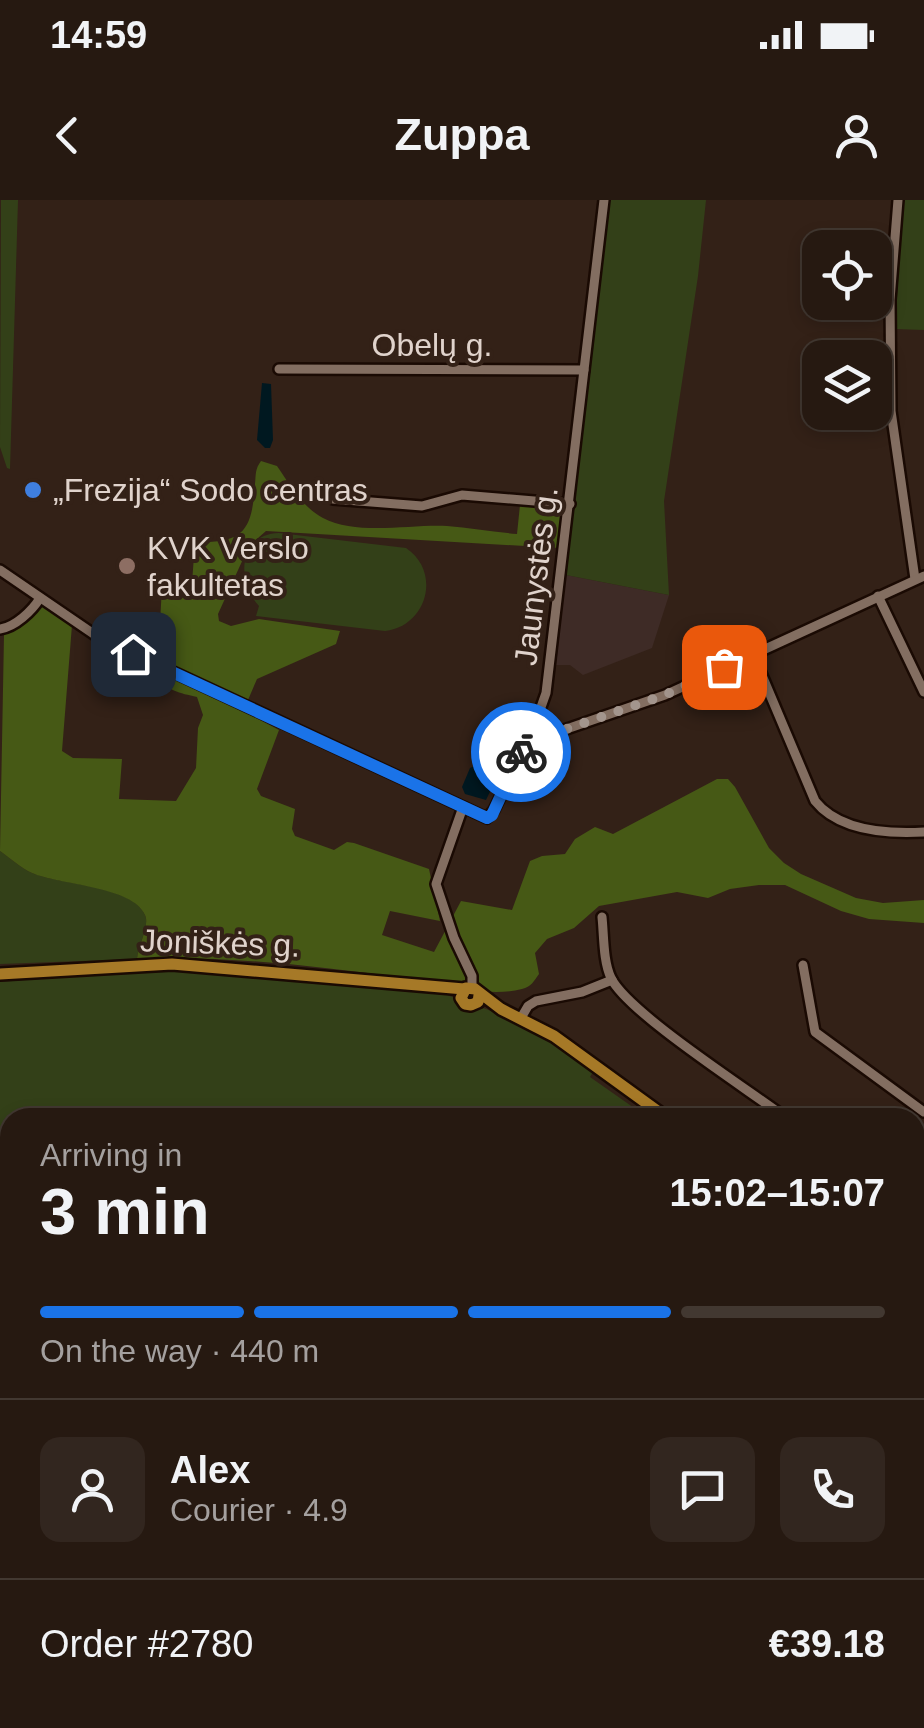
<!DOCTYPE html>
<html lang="en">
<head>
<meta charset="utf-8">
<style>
	:root { --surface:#261911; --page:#32261f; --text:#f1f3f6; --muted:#a4a09f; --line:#423831; --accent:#1a73e8 }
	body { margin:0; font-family:Helvetica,sans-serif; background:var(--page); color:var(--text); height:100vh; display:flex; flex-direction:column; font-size:38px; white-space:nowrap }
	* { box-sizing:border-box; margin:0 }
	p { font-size:32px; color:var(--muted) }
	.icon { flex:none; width:55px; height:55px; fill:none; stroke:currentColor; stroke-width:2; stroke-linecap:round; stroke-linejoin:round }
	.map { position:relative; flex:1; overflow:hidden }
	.drawer { position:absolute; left:0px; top:908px; width:925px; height:622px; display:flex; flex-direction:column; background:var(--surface); border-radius:30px 30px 0 0; box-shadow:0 5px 15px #0003,0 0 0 2px var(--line) }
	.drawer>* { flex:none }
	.fabs { position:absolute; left:802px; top:30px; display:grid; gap:20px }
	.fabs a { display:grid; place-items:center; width:90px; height:90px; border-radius:20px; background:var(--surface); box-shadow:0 5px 15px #0003,0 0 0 2px var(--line); font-size:50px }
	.pin { position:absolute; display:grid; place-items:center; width:85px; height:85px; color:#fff; margin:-42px; border-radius:20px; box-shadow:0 5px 15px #0006 }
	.courier { position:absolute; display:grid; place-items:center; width:100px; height:100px; margin:-50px; border:8px solid #1a73e8; border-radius:50%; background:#fff; color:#222; box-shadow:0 2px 12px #0007 }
	.head em { font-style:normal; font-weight:700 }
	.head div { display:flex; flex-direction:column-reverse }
	.head { display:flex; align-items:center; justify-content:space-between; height:170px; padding:0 40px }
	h1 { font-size:65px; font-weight:700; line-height:75px }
	.bar { display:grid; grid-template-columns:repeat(4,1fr); gap:15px 10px; align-content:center; height:120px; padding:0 40px }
	.bar i { height:12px; border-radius:8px; background:var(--line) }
	.bar .on { background:var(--accent) }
	.bar p { grid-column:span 4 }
	.line { display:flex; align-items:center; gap:25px; padding:0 40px; border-top:2px solid var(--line) }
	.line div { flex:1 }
	.round { display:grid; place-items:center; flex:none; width:105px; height:105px; border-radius:20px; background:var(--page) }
	.status { display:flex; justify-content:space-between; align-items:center; height:70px; padding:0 50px; background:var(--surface); direction:ltr }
	.status svg { height:28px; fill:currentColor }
	header { display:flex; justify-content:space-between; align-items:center; height:130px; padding:0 40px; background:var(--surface); font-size:45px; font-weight:700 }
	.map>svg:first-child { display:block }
</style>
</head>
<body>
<div class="status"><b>14:59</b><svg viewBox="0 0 49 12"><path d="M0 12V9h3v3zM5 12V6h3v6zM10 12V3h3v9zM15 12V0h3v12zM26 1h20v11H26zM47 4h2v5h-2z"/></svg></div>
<header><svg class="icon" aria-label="back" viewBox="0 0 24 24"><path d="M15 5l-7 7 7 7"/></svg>Zuppa<svg class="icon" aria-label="person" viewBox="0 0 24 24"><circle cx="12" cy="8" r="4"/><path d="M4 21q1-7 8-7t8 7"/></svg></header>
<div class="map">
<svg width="924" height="1528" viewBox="0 0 924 1528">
	<rect width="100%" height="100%" fill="#332117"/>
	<g fill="#3e2b26">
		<path d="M566 375 669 395 652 448 583 475 570 465H556Z"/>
		<path d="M0 1110 10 1111V1433L0 1437Z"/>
		<path d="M122 1520H615V1528H105Z"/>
	</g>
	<g fill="#334018">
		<path d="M1 0H18L10 269 7 268 0 247Z"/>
		<path d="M610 0H706L698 76 664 301 669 395 566 375Z"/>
		<path d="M903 0H924V130L895 129Z"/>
		<path d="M279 333 406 348C442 372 427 426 385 431L256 416 259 406C236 382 238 334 279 333Z"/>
		<path d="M0 651C10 658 21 668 32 673 60 685 133 685 145 715 150 726 138 745 137 759L0 764Z"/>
		<path d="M168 768 447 795 522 822 594 870 590 877 647 917 10 918V1064H0V782Z"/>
		<path d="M924 972V1136L915 1122V980Z"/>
	</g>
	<g fill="#465915">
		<path d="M261 261 277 266C291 286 301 306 323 318 357 336 411 324 447 326 470 328 493 332 517 334L520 305 562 308 563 312 559 348 266 331 249 346 218 414 219 421 231 426 259 419 340 431 336 444 257 479 248 500 249 514 279 530 257 589 261 596 295 609 292 629 295 636 334 650 347 642 354 643 429 669 440 721 390 711 382 735 434 752 461 701 512 710 530 661 542 656 565 654 575 639 595 627 613 634 717 579H728L735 587 769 648 784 663 801 674 856 698 883 703 924 700V723L869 719 841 711 785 685H759L730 689 708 698 677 692 599 706 574 728 547 739 535 753 539 774C534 781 531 787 522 789 485 799 438 782 400 777 313 766 224 755 137 759 138 745 150 726 145 715 133 686 59 685 32 673 21 668 10 658 0 651L4 435 20 425 40 404 72 425 62 551 73 558 122 559 119 599 176 601 196 568 198 528 203 515 197 497C180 493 166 491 157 475L162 387 192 383 195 342C243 343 252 332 255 284 256 274 255 269 261 261Z"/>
		<path d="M615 1520H817L821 1528H615Z"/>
	</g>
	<g fill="#001820">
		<path d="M262 183 271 184 273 240 270 248H265L257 240Z"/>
		<path d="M493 558 500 562 498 575 486 600 465 594 462 587 470 568Z"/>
	</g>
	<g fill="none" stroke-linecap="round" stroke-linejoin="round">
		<defs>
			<g id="minor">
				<path d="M898 0 890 100 891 211 915 379"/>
				<path d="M279 169 584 170"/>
				<path d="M333 299 422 306 462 295 570 304"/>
				<path d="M0 370 98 437 487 618 494 610 534 527 546 493 604 0"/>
				<path d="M878 396 924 492"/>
				<path d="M0 429C15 427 32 411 40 398"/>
				<path d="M753 454 815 601C839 631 888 634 924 632"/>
				<path d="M526 543 665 495 924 376"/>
				<path d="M463 607 436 684 454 738 472 776V788"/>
				<path d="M602 717C604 736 603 761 611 778 628 813 749 890 786 918"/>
				<path d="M803 765 815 832 924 912"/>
				<path d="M521 818 528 806 536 801 582 792 612 780"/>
				<path d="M915 968 924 960"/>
				<path d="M0 1394 10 1388"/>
				<path d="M822 1520 825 1528"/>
				<path d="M89 1528 104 1520"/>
			</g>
			<g id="major">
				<path d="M0 774 172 764 464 789"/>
				<path d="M479 795 478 802 471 805 465 804 461 798 466 788 475 789 501 809 554 836 667 918"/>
				<path d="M915 1133 924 1148"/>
				<path d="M0 1516 4 1528"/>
			</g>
		</defs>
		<use href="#minor" stroke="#1a0a03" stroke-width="14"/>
		<use href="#major" stroke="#1a0a03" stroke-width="16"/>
		<use href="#minor" stroke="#836e61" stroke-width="9"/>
		<use href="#major" stroke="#a67927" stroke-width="11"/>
	</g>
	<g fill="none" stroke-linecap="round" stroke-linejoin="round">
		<path stroke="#a3958d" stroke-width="10" stroke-dasharray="0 18" d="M521 552 526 543 665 495 724 467"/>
		<path stroke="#1a73e8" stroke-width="12" d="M133 454 487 618 492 615 521 552"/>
	</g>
	<circle fill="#3f7fe0" stroke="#332117" stroke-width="4" cx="33" cy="290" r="10"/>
	<circle fill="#8d6e63" stroke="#332117" stroke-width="4" cx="127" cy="366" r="10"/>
	<g text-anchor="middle" stroke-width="8" stroke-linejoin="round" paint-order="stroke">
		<g font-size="32" fill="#e0d3cc" stroke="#332117">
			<text x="432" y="156">Obelų g.</text>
			<text transform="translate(536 376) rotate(-83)" y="11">Jaunystės g.</text>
			<text transform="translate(220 743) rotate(2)" y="11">Joniškės g.</text>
		</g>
		<g font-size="32" fill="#e0d3cc" stroke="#332117" text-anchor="start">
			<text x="53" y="301">„Frezija“ Sodo centras</text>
			<text x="147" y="359">KVK Verslo<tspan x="147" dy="37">fakultetas</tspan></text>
		</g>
	</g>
</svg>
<div class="fabs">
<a><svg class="icon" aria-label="locate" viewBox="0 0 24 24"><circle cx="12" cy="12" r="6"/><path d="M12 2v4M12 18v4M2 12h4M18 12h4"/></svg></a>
<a><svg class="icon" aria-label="layers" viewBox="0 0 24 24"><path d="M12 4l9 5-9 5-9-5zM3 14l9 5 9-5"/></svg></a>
</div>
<div class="pin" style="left:724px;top:467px;background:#ea580c"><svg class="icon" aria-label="bag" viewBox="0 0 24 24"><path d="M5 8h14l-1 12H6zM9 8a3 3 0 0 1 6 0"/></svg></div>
<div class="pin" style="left:133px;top:454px;background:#1f2937"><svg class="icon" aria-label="home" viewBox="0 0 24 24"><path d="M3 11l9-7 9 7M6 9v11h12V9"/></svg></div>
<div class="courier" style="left:521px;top:552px"><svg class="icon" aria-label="bike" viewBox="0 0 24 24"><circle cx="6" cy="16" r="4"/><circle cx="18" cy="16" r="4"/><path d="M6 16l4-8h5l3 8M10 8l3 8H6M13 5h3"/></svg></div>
<section class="drawer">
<div class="head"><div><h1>3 min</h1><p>Arriving in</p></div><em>15:02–15:07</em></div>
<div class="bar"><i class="on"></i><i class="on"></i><i class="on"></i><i></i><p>On the way · 440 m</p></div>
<div class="line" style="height:180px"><a class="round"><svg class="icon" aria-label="person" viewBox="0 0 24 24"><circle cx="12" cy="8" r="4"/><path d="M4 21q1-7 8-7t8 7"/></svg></a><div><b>Alex</b><p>Courier · 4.9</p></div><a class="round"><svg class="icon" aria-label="chat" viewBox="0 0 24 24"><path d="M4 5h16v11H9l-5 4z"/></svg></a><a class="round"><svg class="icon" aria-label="phone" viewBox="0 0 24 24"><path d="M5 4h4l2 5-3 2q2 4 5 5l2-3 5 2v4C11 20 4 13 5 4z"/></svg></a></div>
<div class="line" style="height:130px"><div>Order #2780</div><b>€39.18</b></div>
</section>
</div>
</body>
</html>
